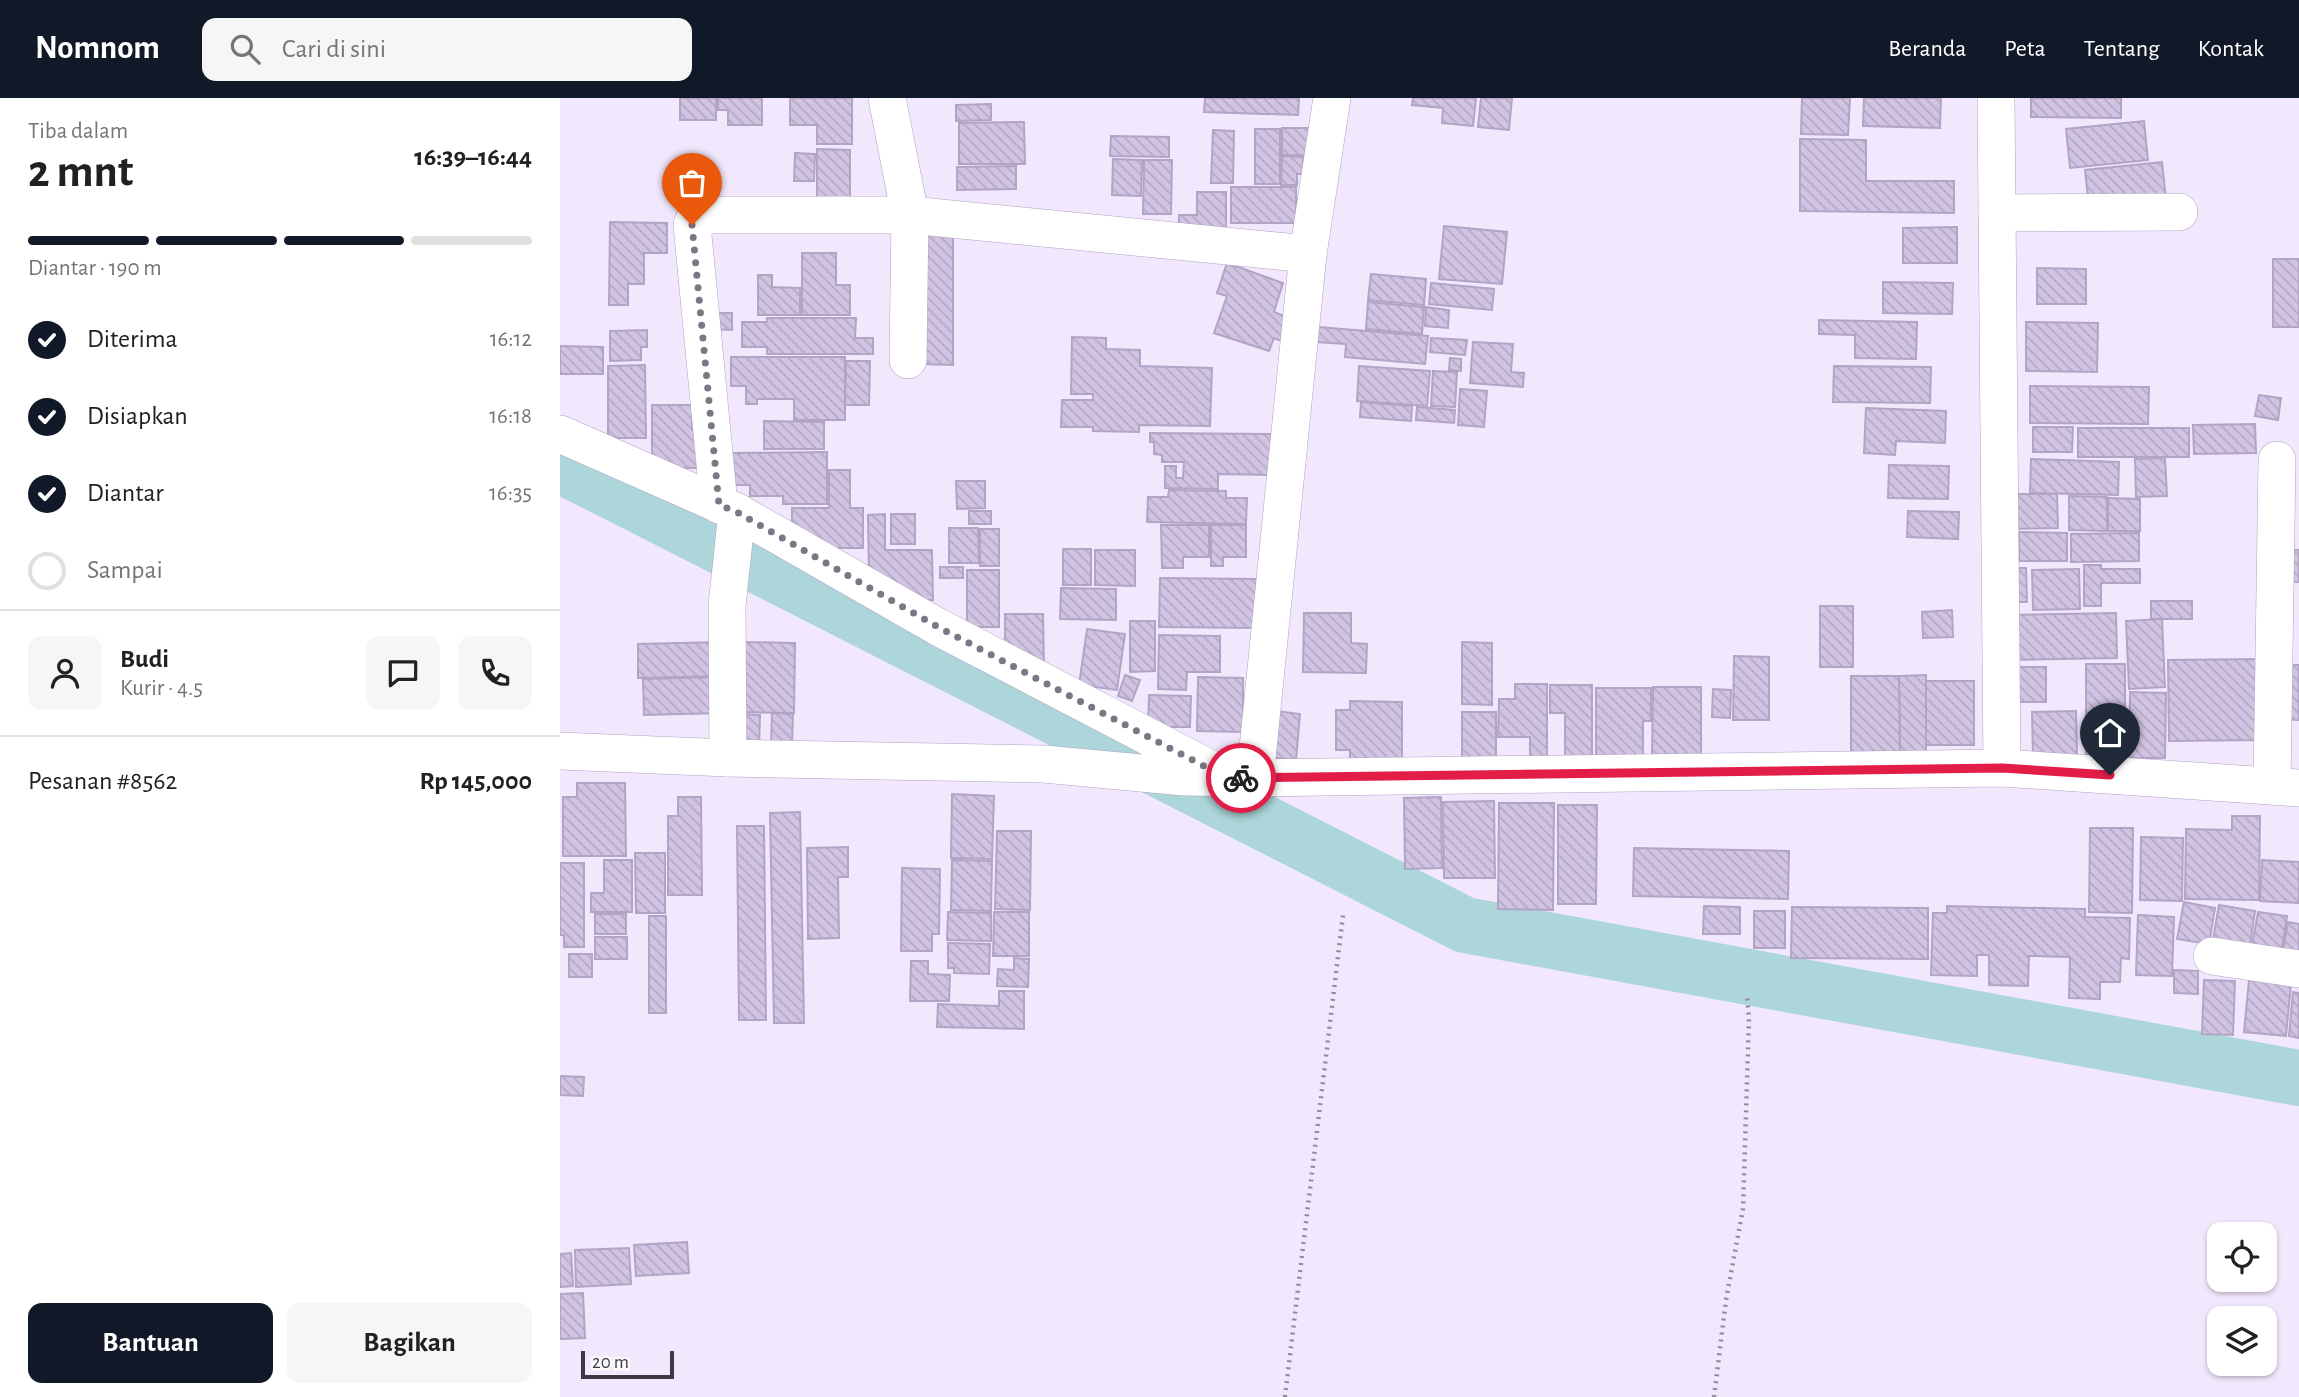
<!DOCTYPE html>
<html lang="id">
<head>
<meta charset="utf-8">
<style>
	:root { --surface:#fff; --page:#f6f6f6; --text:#202124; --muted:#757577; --line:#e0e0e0; --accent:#111827 }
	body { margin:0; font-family:"Alegreya Sans",sans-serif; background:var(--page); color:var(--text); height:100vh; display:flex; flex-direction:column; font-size:26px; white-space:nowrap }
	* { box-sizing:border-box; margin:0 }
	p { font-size:23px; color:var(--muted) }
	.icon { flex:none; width:38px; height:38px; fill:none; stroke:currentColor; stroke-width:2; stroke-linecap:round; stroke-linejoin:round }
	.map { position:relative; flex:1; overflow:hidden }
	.sheet { display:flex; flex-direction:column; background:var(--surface); width:560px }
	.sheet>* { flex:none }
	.buttons { position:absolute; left:1647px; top:1124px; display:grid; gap:14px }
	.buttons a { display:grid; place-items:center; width:70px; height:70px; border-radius:14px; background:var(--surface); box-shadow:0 2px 5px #0004; font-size:35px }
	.scale { position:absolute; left:21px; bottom:18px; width:93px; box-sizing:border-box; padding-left:7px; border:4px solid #3e3845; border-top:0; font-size:19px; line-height:24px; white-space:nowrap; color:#3e3845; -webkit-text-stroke:5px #fafafa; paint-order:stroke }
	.pin { position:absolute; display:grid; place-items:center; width:60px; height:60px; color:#fff; margin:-72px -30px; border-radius:50% 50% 50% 0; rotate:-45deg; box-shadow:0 0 7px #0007 }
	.pin .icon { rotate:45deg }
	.courier { position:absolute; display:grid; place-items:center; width:70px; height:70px; margin:-35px; border:5px solid #e11d48; border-radius:50%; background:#fff; color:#222; box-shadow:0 2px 9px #0007 }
	.head em { font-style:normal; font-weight:700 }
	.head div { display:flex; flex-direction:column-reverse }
	.head { display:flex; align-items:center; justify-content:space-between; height:119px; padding:0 28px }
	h1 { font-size:46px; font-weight:700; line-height:52px }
	.bar { display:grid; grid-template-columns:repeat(4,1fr); gap:10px 7px; align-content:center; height:84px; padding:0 28px }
	.bar i { height:9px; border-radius:5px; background:var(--line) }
	.bar .selected { background:var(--accent) }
	.bar p { grid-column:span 4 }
	.line { display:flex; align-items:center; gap:18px; padding:0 28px; border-top:2px solid var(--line) }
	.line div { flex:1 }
	.round { display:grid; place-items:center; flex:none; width:74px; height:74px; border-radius:14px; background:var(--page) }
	ol { padding:0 28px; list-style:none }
	li { display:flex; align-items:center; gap:21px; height:77px }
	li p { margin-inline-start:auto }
	li .icon { padding:7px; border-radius:50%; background:var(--accent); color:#fff; stroke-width:4 }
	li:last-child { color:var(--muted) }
	li i { width:38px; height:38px; border:4px solid var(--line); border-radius:50% }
	.action { display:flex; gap:14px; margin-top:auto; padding:14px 28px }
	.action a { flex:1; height:80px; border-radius:14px; background:var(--accent); color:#fff; font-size:28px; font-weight:700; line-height:80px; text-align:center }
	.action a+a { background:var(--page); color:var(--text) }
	header { display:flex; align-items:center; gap:42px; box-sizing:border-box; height:98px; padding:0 35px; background:var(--accent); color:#fff }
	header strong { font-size:33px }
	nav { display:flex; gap:38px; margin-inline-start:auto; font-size:24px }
	.search { width:490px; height:63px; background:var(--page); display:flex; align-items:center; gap:18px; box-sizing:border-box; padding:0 24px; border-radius:14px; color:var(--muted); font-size:26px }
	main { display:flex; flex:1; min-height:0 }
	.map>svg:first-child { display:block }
</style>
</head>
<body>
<header>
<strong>Nomnom</strong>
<div class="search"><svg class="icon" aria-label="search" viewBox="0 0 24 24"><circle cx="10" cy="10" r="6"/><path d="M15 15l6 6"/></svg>Cari di sini</div>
<nav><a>Beranda</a><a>Peta</a><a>Tentang</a><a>Kontak</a></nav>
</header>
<main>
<section class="sheet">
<div class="head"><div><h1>2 mnt</h1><p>Tiba dalam</p></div><em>16:39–16:44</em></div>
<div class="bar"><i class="selected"></i><i class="selected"></i><i class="selected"></i><i></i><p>Diantar · 190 m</p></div>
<ol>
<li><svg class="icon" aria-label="check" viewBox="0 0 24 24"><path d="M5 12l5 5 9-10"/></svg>Diterima<p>16:12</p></li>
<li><svg class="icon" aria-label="check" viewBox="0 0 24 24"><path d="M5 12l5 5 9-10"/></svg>Disiapkan<p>16:18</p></li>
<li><svg class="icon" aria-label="check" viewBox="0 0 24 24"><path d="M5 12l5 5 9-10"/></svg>Diantar<p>16:35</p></li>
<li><i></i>Sampai</li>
</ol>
<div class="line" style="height:126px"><a class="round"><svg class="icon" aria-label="person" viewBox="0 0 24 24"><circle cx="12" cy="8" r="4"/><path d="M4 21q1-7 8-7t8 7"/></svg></a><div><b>Budi</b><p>Kurir · 4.5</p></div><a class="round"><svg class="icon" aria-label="chat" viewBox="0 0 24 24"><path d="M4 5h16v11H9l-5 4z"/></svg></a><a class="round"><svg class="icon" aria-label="phone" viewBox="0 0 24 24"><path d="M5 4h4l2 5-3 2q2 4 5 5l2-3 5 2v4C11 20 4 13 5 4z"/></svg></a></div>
<div class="line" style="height:91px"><div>Pesanan #8562</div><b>Rp 145,000</b></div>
<div class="action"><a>Bantuan</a><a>Bagikan</a></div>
</section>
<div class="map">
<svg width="1739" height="1299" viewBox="0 0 1739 1299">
	<defs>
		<pattern id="building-back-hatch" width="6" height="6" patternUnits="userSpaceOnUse" patternTransform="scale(1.75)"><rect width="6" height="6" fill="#d1c4e2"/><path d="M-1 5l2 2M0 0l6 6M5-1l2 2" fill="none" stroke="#b4a9c3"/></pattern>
	</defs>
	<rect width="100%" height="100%" fill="#f2e8fd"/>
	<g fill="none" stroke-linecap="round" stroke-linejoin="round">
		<path stroke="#acd6da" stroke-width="56" d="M0 367 905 827 1739 980"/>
	</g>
	<g fill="url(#building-back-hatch)" stroke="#b2a4c5" stroke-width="2">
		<rect x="120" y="0" width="36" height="22"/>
		<path d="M158 0H202V27H168V12H158Z"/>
		<path d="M230 0H292V46H257V27H230Z"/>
		<path d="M645 0H739L738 17 644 14Z"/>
		<path d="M853 0H916L913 28 882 25 883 10 852 7Z"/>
		<path d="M921 0H952L949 32 918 29Z"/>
		<path d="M1242 0H1290L1288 37 1241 36Z"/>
		<path d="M1304 0H1381L1380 30 1303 28Z"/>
		<path d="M1471 0H1561V20L1471 19Z"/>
		<path d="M431 6V22L396 23V7Z"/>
		<path d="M1584 23 1588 62 1510 70 1506 31Z"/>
		<path d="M464 24 465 66H399V25Z"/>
		<rect x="722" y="30" width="32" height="27"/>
		<rect x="695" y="31" width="25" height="55"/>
		<path d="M653 32 674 33 673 85H651Z"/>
		<path d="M551 38 609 39V59L550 58Z"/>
		<path d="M1240 41 1306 42V83H1394V115L1240 113Z"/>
		<path d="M257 51 290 52V106L257 105Z"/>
		<path d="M235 55 255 56 254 83H234Z"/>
		<path d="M722 58 743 59V76H737V87H721Z"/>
		<path d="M553 61 582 62 581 98 552 97Z"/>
		<path d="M584 62H612L611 116H583Z"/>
		<path d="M1602 64 1606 101 1529 110 1525 72Z"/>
		<path d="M456 68V91L397 92V69Z"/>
		<rect x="671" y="89" width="65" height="36"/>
		<path d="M637 94H666V136H619V117H637Z"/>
		<path d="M50 124 107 125V155H84V186H68V207H49Z"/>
		<path d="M884 128 947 134 942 186 879 181Z"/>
		<path d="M1397 129V165H1343V130Z"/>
		<path d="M361 134H393V267L357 266Z"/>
		<path d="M242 155H276V187H290V217H242Z"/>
		<rect x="1713" y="161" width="26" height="68"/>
		<path d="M667 165 723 185 714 214 734 222 726 245 714 240 709 253 654 235 667 198 657 195Z"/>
		<path d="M1477 170 1526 171V206H1477Z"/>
		<path d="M811 176 866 181 864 207 808 202Z"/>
		<path d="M198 177H212V189L240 190V217H198Z"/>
		<path d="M1323 184 1393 185 1392 216 1323 215Z"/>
		<path d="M871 185 934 191 932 212 869 206Z"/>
		<path d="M808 204 864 209 862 236 806 231Z"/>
		<path d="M866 209 889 212 888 230 865 228Z"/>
		<path d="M149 215H172V232L149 231Z"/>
		<path d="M207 220H296L295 240H313V256H207V249H182V224H207Z"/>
		<path d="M1259 222 1357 224 1356 261 1295 260V237L1259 236Z"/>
		<path d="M1466 224 1538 225 1537 274 1466 273Z"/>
		<path d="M758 229 868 238 865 266 785 259 786 246 756 244Z"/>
		<path d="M87 232V249H81V262L50 263V233Z"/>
		<path d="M512 239 546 240V251L580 252V268L652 270 650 328 579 327V334L533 333V329H501L502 302H533V296H511Z"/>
		<path d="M871 240 907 242 905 257 870 254Z"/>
		<path d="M913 244 953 246 951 274 964 275 963 289 910 285Z"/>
		<path d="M0 248 43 249V276H0Z"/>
		<path d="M171 259H285V322H234V301H197V306H186V288H171Z"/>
		<path d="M890 260 901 261V273L889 272Z"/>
		<path d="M286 263H310L309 307H285Z"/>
		<path d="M85 267 86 340H48V268Z"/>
		<path d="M799 268 870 273 867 308 797 303Z"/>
		<path d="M1274 268 1371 269 1370 305 1273 304Z"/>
		<path d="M873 273 897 274 895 309 871 308Z"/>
		<path d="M1470 288 1589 289 1588 326 1470 325Z"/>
		<path d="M900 291 927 293 924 329 898 327Z"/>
		<path d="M1699 297 1721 300 1718 322 1695 318Z"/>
		<path d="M801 304 852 308 851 323 800 319Z"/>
		<path d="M92 307H132V332H149V370H92Z"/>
		<path d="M857 309 895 312 894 325 856 322Z"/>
		<path d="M1306 310 1386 313 1385 345 1336 343 1335 357 1304 355Z"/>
		<path d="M204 323 264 324V351H204Z"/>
		<path d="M1695 326 1696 355 1634 356 1633 327Z"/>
		<path d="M1473 329H1513L1512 354H1473Z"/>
		<rect x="1518" y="330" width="111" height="29"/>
		<path d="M590 335 711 336V377L658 376V391L605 390V368H616V380H623L624 364H602V357L594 356V344H590Z"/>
		<path d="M267 354V406H223V398H190V387H170V355Z"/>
		<path d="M1605 360 1607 398 1576 399 1575 361Z"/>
		<path d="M1471 361 1559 364 1558 397 1470 395Z"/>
		<path d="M1329 367 1389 368 1388 401 1328 400Z"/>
		<path d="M269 372H290V410H303V450H255L232 443V410H269Z"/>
		<path d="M396 383H425V410L397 411Z"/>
		<path d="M609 392 666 393V400H687L686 426 587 424 588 399H608Z"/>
		<path d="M1448 396H1497L1498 430 1449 431Z"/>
		<path d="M1509 398 1547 399V433L1509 432Z"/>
		<path d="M1548 400 1580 401V433H1548Z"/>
		<rect x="409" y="413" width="22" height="13"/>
		<path d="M1348 413 1399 414 1398 441 1347 439Z"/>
		<path d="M325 416V452H372L373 502H346L309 480 308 417Z"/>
		<rect x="331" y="416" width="24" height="30"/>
		<path d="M601 427H649V459H623V470H602Z"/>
		<path d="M651 427H686V459H663V468H651Z"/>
		<path d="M389 430H418L419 465H389Z"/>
		<rect x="420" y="431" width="19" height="37"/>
		<path d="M1459 434 1507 435V463H1459Z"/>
		<path d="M1579 435V463L1511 464V436Z"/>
		<rect x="503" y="451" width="28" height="36"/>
		<path d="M535 452H575V488L535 487Z"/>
		<rect x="1733" y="452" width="6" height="32"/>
		<path d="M1524 467H1541V471H1580V485H1541V508H1524Z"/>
		<rect x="380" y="469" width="23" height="11"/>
		<path d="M1447 470H1466L1467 504H1448Z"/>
		<path d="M1519 471 1520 511 1473 512 1472 472Z"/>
		<rect x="407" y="472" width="32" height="57"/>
		<path d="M600 480 697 481V530L599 529Z"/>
		<path d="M501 490 556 491V522L500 521Z"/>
		<rect x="1591" y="503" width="41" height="18"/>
		<rect x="1260" y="508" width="33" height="61"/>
		<path d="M1392 512 1393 539 1363 540 1362 514Z"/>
		<path d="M744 515H791V545L807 546 806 575 743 574Z"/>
		<path d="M1556 515 1557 560 1448 562 1447 517Z"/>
		<path d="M445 516H483L484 573 445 551Z"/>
		<path d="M1602 521 1605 589 1569 591 1566 523Z"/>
		<path d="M570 523H595V573L570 574Z"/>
		<path d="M527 531 565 536 557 592 519 587Z"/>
		<path d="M599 537 660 538V574H627L626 592 598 591Z"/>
		<path d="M161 544 162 578 78 580V546Z"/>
		<path d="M184 544 235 545 234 615 176 614Z"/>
		<path d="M902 544 932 545V607L902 606Z"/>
		<path d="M1174 558 1209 559V622H1173Z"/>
		<path d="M1703 561 1704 642 1609 643 1608 562Z"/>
		<rect x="1526" y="566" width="39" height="93"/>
		<path d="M1724 567H1739V622L1722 621Z"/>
		<rect x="1450" y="569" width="36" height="35"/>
		<path d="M565 577 580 582 572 603 558 598Z"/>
		<path d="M1366 577V658H1340L1339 578Z"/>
		<path d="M1291 578H1339L1340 658 1291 659Z"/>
		<path d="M161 579 162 615 84 617 83 581Z"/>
		<path d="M638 579 683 580V634L637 633Z"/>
		<rect x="1366" y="583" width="48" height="64"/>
		<path d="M955 586H987V673H970V639H938L939 601H955Z"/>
		<path d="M990 587H1032V659H1005V615H990Z"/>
		<path d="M1093 589H1141V659L1092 658Z"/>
		<path d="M1036 590H1091V623H1083V673H1036Z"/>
		<path d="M1153 591 1171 592 1170 620 1152 619Z"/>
		<path d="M1570 594 1606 595 1605 660H1569Z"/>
		<path d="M589 597 631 598 630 629H588Z"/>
		<path d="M790 603 842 604V672L790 665V652H776V612H790Z"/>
		<path d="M717 613 740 616 736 662 704 659Z"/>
		<path d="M1516 613 1517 658 1473 659 1472 614Z"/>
		<rect x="902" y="614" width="34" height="51"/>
		<path d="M212 615 233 616 232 648H211Z"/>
		<path d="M174 616 200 617 199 650H174Z"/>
		<path d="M17 685H65L66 758H3V699H17Z"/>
		<path d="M392 696 434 698 432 761 391 760Z"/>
		<path d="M118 699H141L142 797H108V718H118Z"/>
		<path d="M881 699 882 770 845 771 844 700Z"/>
		<path d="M934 703 935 780H884L883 704Z"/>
		<path d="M939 705H994L993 812 938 811Z"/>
		<path d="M998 707H1037L1036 806H998Z"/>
		<path d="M240 714 244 925H214L210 715Z"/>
		<path d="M1672 718H1700L1699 802 1625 801 1626 731 1672 732Z"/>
		<path d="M177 728H204L206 922H179Z"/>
		<path d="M1530 730H1573L1572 815 1529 814Z"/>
		<path d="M437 733H471L470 812 435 811Z"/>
		<path d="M1581 739 1623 740 1622 803 1580 802Z"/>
		<path d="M288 749V779H278L279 840 248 841 247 750Z"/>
		<path d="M1074 750 1229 753 1228 801 1073 798Z"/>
		<path d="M75 755H105V815H76Z"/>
		<path d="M44 762H72V814H31V795H44Z"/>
		<path d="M392 762 432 763 431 813 391 812Z"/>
		<path d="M1702 762 1739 764V805L1700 803Z"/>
		<path d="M0 765H24V849H4V837H0Z"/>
		<path d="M342 770 380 771 379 836H372V853H341Z"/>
		<path d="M1624 804 1655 810 1649 846 1617 841Z"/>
		<path d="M1659 807 1695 813 1689 853 1652 847Z"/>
		<path d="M1144 808 1180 809V836H1143Z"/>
		<path d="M1387 808 1525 811V819L1570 820 1569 861 1561 860 1560 884H1540V901L1509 900 1510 859 1469 858 1468 888 1429 887V857H1417V878L1371 877 1373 815H1387Z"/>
		<path d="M1232 809 1368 810V861L1231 860Z"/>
		<rect x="1194" y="813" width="31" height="37"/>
		<path d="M388 814 431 815V843L387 842Z"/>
		<path d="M434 814H469V858H433Z"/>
		<path d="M1698 814 1727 818 1721 857 1691 853Z"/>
		<rect x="35" y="816" width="31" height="20"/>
		<path d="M1578 817 1614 819 1612 878 1576 877Z"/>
		<rect x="89" y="818" width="17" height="97"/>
		<path d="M1728 824 1739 826V861L1722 858Z"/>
		<rect x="35" y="839" width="32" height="22"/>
		<path d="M388 845 430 846 429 876 394 875V870H388Z"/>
		<rect x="9" y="856" width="23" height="23"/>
		<path d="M454 860 469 861 468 889 437 888 438 871 454 872Z"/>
		<path d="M351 863H368V876L390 877 389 903H350Z"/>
		<path d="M1614 872 1638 873V896L1614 895Z"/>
		<path d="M1644 882 1675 883 1673 937 1642 936Z"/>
		<path d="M1689 882 1731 886 1726 938 1684 934Z"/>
		<path d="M439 893H464V931L377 929 378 906 439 908Z"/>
		<path d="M1733 894 1739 895V940L1729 938Z"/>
		<path d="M0 978 24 979 23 998 0 997Z"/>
		<path d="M127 1144 129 1175 76 1178 74 1147Z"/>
		<path d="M69 1150 71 1186 16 1189 15 1152Z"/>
		<path d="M11 1155 13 1188 0 1189V1156Z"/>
		<path d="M23 1195 25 1240 0 1241V1196Z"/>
	</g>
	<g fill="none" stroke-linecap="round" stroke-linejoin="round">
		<defs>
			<g id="minor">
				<path d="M327 0 350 117 348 262"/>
				<path d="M1436 0 1442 670"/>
				<path d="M1437 115 1619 114"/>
				<path d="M0 336 177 414 378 529 658 675"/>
				<path d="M159 407 132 127 135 120 142 117H350L748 156"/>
				<path d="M0 653 168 660 484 666 624 679 695 680 1442 670 1739 690"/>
				<path d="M168 660 167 508 177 414"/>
				<path d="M695 680 748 156 772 0"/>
				<path d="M1712 688 1717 362"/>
				<path d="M1652 858 1739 871"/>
			</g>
		</defs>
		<use href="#minor" stroke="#b1a2c2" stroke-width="38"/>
		<g stroke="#928a9a" stroke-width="4.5" stroke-dasharray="2 5" stroke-linecap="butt">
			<path d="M725 1299 783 817"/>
			<path d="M1154 1299 1166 1202 1183 1111 1189 920 1187 899"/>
		</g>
		<use href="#minor" stroke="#fff" stroke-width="37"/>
	</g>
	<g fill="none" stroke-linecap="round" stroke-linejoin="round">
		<path stroke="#7d7685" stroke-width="7" stroke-dasharray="0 12.6" d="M132 127 159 407 177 414 378 529 667 680H681"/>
		<path stroke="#e11d48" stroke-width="9" d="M681 680 1442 670 1550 677"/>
	</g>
</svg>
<div class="buttons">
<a><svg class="icon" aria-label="locate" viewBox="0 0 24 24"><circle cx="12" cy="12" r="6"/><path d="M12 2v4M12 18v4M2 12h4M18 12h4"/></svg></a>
<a><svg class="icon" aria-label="layers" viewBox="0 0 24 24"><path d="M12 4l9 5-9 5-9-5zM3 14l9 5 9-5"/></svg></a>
</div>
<div class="scale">20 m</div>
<div class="pin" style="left:132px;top:127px;background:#ea580c"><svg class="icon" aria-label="bag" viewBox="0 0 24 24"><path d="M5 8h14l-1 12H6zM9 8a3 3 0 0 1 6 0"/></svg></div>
<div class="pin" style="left:1550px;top:677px;background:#1f2937"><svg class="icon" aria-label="home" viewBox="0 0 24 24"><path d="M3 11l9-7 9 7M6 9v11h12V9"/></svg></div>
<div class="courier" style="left:681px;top:680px"><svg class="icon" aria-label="bike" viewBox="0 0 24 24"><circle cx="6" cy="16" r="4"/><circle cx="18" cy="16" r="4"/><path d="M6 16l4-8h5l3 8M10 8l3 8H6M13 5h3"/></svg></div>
</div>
</main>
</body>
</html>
